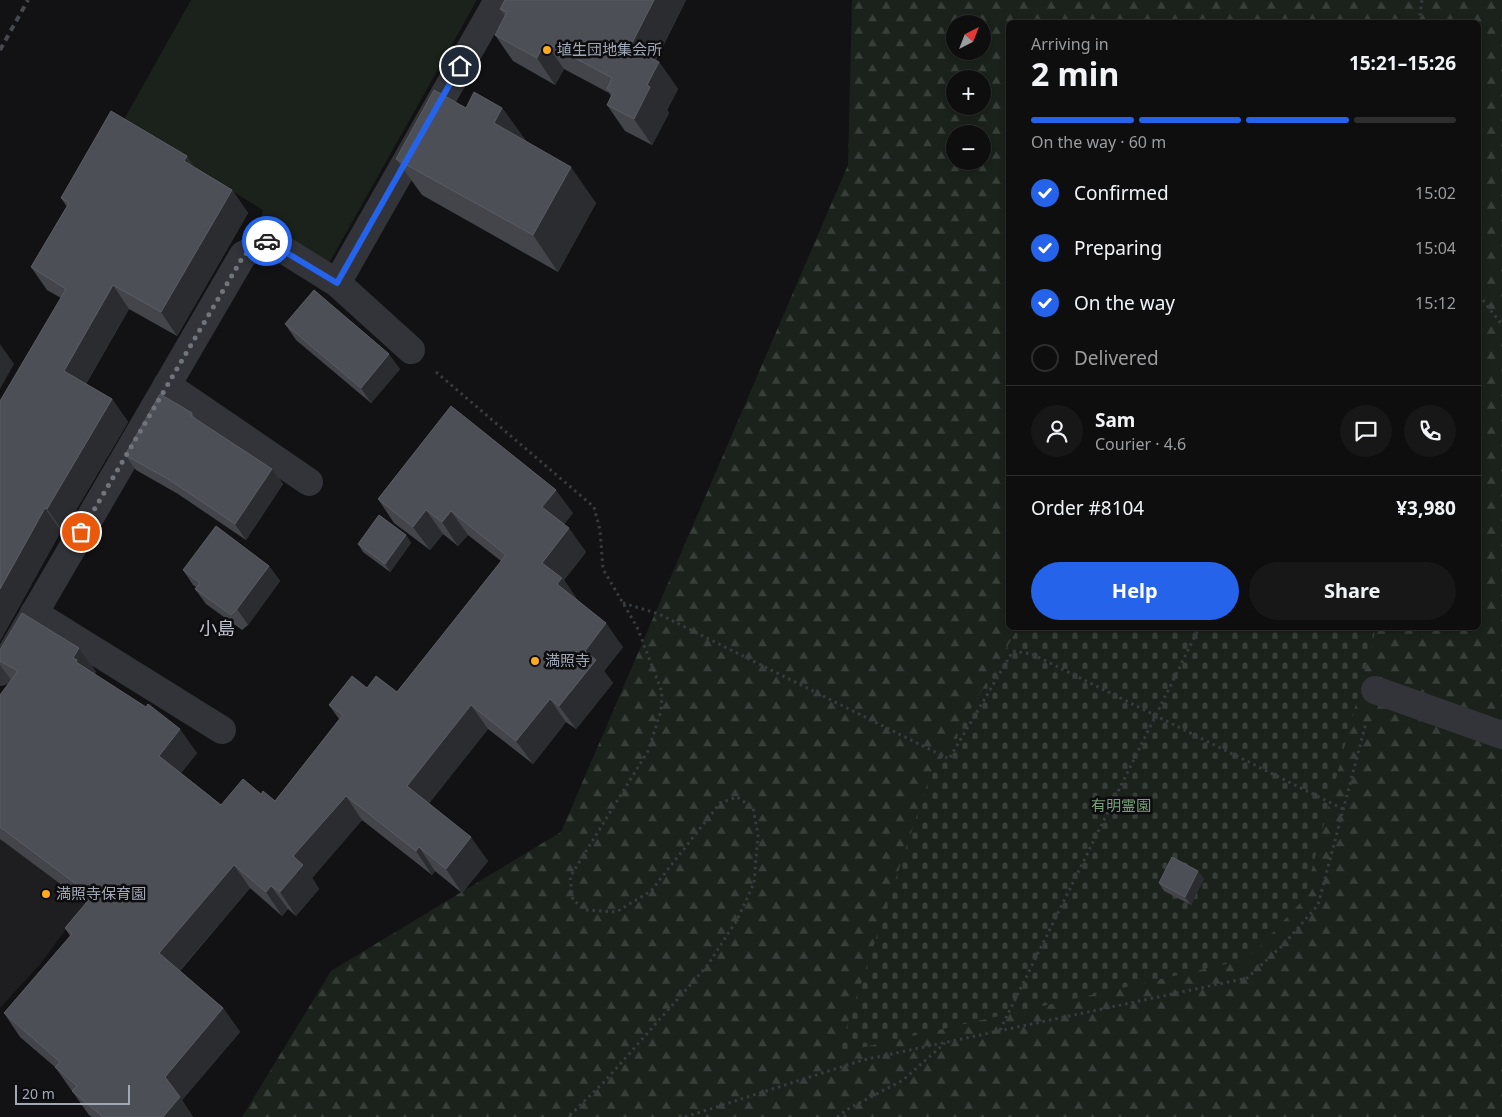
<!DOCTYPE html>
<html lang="en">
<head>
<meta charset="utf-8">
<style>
	:root { --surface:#0e0e0f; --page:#171718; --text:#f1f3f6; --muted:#9b9c9e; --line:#2e2e2f; --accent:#2563eb }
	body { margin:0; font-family:"Noto Sans","Noto Sans JP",sans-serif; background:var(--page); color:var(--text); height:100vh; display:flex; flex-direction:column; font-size:19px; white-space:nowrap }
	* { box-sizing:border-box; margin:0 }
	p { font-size:16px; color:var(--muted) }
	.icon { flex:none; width:28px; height:28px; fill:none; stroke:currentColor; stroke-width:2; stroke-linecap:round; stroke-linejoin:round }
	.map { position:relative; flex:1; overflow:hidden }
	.side { position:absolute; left:1006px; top:20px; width:475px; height:610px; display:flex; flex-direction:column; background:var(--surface); border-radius:8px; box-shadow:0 2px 8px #0003,0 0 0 1px var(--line) }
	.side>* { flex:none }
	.needle { width:32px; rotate:42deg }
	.tools { position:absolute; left:946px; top:15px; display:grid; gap:10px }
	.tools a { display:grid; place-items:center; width:45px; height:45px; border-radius:50%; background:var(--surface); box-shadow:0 2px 8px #0003,0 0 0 1px var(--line); font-size:25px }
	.scale { position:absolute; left:15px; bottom:12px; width:115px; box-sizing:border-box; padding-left:5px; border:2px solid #a2a9b6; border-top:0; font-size:14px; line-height:18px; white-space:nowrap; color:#a2a9b6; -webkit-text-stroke:4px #0d0d0f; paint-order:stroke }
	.pin { position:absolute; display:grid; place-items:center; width:42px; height:42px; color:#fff; margin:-21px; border:2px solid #fff; border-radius:50%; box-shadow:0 1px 5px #0007 }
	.courier { position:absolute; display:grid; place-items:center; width:50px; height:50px; margin:-25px; border:4px solid #2563eb; border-radius:50%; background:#fff; color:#222; box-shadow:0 1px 6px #0007 }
	.head em { font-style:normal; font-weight:700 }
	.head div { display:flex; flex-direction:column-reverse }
	.head { display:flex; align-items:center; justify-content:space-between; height:85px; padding:0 25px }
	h1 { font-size:32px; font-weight:700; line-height:38px }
	.bar { display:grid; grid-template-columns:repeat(4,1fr); gap:8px 5px; align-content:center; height:60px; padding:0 25px }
	.bar i { height:6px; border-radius:4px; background:var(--line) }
	.bar .on { background:var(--accent) }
	.bar p { grid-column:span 4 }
	.line { display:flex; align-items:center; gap:12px; padding:0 25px; border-top:1px solid var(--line) }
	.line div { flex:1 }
	.round { display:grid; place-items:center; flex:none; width:52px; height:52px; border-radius:26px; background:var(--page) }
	ol { padding:0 25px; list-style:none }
	li { display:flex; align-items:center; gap:15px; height:55px }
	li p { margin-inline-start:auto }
	li .icon { padding:5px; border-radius:50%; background:var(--accent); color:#fff; stroke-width:4 }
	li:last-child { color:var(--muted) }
	li i { width:28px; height:28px; border:2px solid var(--line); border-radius:50% }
	.action { display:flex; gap:10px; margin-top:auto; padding:10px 25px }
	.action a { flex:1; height:58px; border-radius:30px; background:var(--accent); color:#fff; font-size:20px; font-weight:700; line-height:58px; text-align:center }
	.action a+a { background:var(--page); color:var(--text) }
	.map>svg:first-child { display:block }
</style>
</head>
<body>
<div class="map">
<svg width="1502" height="1117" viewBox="0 0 1502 1117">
	<defs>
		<pattern id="forest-firs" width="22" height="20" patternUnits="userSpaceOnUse" patternTransform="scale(1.25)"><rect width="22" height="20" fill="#1a221b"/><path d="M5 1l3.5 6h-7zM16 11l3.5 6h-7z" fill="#383f3a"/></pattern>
		<pattern id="cemetery-stones" width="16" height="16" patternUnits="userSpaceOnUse" patternTransform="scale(1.25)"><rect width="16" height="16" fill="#1a221b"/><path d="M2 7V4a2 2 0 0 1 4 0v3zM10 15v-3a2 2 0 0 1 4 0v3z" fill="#383f3a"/></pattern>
	</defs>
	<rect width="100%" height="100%" fill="#121214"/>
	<path fill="#1e1e21" d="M0 715 143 825 41 963 0 1008Z"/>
	<path fill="url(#forest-firs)" fill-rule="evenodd" d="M852 0H1502V1117H242L331 971 561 832 848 165ZM1009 22H1479V628H1009ZM955 24H982V51H955ZM955 79H982V106H955ZM955 134H982V161H955Z"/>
	<path fill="url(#cemetery-stones)" d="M1018 628H1376L1304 899 1248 959 838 1053 928 782Z"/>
	<path fill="#1a221b" d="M191 0H477L328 265 261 218 263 210 122 123Z"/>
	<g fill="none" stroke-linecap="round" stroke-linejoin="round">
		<g stroke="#383b40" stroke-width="3" stroke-dasharray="2.5 4" stroke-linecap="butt">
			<path d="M1419 22 1422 0"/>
			<path d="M1479 295 1502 325"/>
			<path d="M436 372 594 507 600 530 603 569 637 627 662 692 661 711 648 751 570 877 573 900 586 910 616 912 651 891 720 803 737 797 753 808 758 835 754 883 737 920 707 966 605 1081 568 1117"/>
			<path d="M623 603 659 614 949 759 1013 651 1032 654 1343 809"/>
			<path d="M1000 1030 1199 628"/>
			<path d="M685 1117 863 1060 1247 978 1282 946 1318 905 1366 723"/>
			<path d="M837 1117 848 1109 903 1080 945 1043"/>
		</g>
		<g stroke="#323439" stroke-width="28">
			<path d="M337 283 411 350"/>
			<path d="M167 385 309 482"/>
			<path d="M34 613 222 730"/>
			<path d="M0 672 243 255 268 240 337 283 498 0"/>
			<path d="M1375 690 1502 735"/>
		</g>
		<path stroke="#45484e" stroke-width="4" stroke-dasharray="6 5" stroke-linecap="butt" d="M0 50 28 0"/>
	</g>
	<g fill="#43454a">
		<path d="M505 0H686L656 60 659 62 678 89 667 110 669 113 652 145 625 131 607 105 611 96 609 93 564 69 555 85 513 61 495 35 505 16 500 9Z"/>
		<path d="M466 108H502L526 141 596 203 558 272 422 195 396 159Z"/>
		<path d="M196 168 232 190 248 213 177 336 129 309 86 384 112 399 128 422 63 532 61 531 0 641V401L61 298 47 290 31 267 67 207 61 198Z"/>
		<path d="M285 324 400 369 371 403 296 340Z"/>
		<path d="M192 413 196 419 272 469 283 484 246 540 178 494 136 470 125 455Z"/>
		<path d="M378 499 573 513 564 524 586 552 564 580 578 601 623 647 604 671 613 683 576 729 566 722 533 764 488 729 429 803 488 861 462 893 435 871 432 875 362 820 312 878 319 889 296 916 288 909 282 916 250 888 180 971 223 1008 240 1032 182 1100 193 1117H92L89 1115 55 1067 20 1037 4 1013 70 936 65 928 86 903 0 839V695L11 680 0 665V650L79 648 96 672 94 674 197 753 181 773 221 805 261 794 275 801 339 719 329 705 367 688 397 692 501 561 468 535 458 546 443 534 430 550 394 523Z"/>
		<path d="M406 535 411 543 390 572 363 552 358 544Z"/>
		<path d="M269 566 280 581 248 625 242 630 206 604 195 589 196 587 193 585 183 570Z"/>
		<path d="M1204 878 1191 905 1164 891 1159 883Z"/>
	</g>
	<g fill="#2b2c30">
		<path d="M654 0H686L649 73 630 47Z"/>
		<path d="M545 42 564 69 555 85 537 58Z"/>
		<path d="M659 62 678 89 667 110 669 113 652 145 634 119 647 85Z"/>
		<path d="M502 108 528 144 494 123Z"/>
		<path d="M187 156 203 179 184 161Z"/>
		<path d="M571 167 596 203 558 272 533 235Z"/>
		<path d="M232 190 248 213 177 336 161 312Z"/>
		<path d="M113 285 129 309 80 394 64 371Z"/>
		<path d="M0 344 14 364 0 389Z"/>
		<path d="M389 354 400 369 371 403 361 388Z"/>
		<path d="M112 399 128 422 63 532 47 509Z"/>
		<path d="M272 469 283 484 246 540 235 524Z"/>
		<path d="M556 490 573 513 559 531 542 507Z"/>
		<path d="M45 508 61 531 0 641V589Z"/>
		<path d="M426 510 443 534 430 550 413 527Z"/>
		<path d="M451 511 468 535 458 546 442 522Z"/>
		<path d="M569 528 586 552 564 580 579 602 574 608 542 563Z"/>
		<path d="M406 535 411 543 390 572 385 564Z"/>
		<path d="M269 566 280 581 248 625 237 609Z"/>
		<path d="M606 623 623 647 604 671 613 683 576 729 559 706 585 651Z"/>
		<path d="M79 648 96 672 91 680 92 686 73 658Z"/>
		<path d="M550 699 566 722 533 764 516 741Z"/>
		<path d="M471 705 488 729 424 810 407 786Z"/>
		<path d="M180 729 197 753 176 779 159 756Z"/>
		<path d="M346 796 362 820 312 878 319 889 296 916 280 892 293 856Z"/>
		<path d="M471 837 488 861 462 893 446 869Z"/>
		<path d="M419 847 435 871 432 875 416 851Z"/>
		<path d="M234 865 250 888 175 976 159 953Z"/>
		<path d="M1198 871 1204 878 1191 905 1185 897Z"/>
		<path d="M271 886 288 909 282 916 266 892Z"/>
		<path d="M223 1008 240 1032 182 1100 193 1117H163L165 1077Z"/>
	</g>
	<g fill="#4d4f56" stroke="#5b5d65">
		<path d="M505 0H654L630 47 659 62 647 85 650 87 634 119 607 105 613 93 607 89 612 78 545 42 537 58 495 35 507 12 500 9Z"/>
		<path d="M434 90 466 108 474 92 502 108 494 123 571 167 533 235 396 159Z"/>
		<path d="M111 111 187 156 184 161 232 190 161 312 113 285 64 371 112 399 47 509 45 508 0 589V401L66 289 31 267 69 203 61 198Z"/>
		<path d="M314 290 389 354 361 388 285 324Z"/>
		<path d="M160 394 187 410 192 413 191 416 272 469 235 524 168 479 125 455Z"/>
		<path d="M451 406 556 490 542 507 569 528 542 563 562 578 557 584 606 623 585 651 596 660 559 706 550 699 516 741 471 705 407 786 471 837 446 869 419 847 416 851 346 796 293 856 303 865 280 892 271 886 266 892 234 865 159 953 223 1008 165 1077 180 1097 163 1117H103L72 1091 77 1086 55 1067 60 1062 4 1013 72 934 65 928 92 896 0 827V695L18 671 0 661V650L22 613 79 648 73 658 77 660 76 662 146 707 148 704 180 729 159 756 221 805 243 779 261 794 263 791 275 801 343 715 329 705 352 676 367 688 376 676 397 692 506 555 451 511 442 522 426 510 413 527 378 499Z"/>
		<path d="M379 515 406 535 385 564 358 544Z"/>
		<path d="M216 526 269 566 237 609 231 615 195 589 200 583 183 570Z"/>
		<path d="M1172 857 1198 871 1185 897 1159 883Z"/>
	</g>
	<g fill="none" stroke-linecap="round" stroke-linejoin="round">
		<path stroke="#70747d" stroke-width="5" stroke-dasharray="0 9" d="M81 532 244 255 267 241"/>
		<path stroke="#2563eb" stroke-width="6" d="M267 241 337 283 460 66"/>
	</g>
	<g fill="#ffab1f" stroke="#0d0d0f" stroke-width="2">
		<circle cx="547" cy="50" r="5"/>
		<circle cx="535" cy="661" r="5"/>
		<circle cx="46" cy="894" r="5"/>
	</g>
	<g text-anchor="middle" stroke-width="5" stroke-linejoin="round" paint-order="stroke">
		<g font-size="15" fill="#a2a9b6" stroke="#0d0d0f" text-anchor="start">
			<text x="557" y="55">埴生団地集会所</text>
			<text x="545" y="666">満照寺</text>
			<text x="56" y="899">満照寺保育園</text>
		</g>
		<g font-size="15" fill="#76a378" stroke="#0d0d0f">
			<text x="1121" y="811">有明霊園</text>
		</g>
		<g font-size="18" fill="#c3c7d1" stroke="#0d0d0f">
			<text x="217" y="635">小島</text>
		</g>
	</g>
</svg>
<div class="tools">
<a><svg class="needle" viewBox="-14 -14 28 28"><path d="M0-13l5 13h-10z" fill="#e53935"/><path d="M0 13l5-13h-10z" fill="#9b9c9e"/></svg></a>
<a>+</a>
<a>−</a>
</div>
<div class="scale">20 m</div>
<div class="pin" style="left:81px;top:532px;background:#ea580c"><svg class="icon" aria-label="bag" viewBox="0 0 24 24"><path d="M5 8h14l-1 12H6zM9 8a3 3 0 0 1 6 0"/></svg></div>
<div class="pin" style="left:460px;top:66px;background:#1f2937"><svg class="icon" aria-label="home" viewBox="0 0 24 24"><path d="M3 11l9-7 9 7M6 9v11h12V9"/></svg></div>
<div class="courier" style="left:267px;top:241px"><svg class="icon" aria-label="car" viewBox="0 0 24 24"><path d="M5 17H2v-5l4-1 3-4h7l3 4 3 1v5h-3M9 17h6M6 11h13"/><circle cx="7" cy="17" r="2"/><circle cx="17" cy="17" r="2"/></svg></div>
<section class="side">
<div class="head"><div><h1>2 min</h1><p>Arriving in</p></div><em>15:21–15:26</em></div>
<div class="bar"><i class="on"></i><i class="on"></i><i class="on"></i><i></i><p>On the way · 60 m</p></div>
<ol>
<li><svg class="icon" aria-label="check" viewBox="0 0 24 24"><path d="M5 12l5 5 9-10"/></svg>Confirmed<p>15:02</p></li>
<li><svg class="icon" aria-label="check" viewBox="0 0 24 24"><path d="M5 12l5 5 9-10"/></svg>Preparing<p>15:04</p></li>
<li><svg class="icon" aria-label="check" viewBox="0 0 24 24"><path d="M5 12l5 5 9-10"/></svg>On the way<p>15:12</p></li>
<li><i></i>Delivered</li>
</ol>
<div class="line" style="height:90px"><a class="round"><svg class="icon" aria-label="person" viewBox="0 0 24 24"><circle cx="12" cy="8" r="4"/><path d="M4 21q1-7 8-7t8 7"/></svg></a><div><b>Sam</b><p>Courier · 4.6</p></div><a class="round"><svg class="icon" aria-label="chat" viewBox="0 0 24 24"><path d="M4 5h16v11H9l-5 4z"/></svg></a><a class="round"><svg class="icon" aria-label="phone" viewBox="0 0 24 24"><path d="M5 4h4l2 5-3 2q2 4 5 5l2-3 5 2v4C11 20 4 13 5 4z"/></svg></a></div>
<div class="line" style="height:65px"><div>Order #8104</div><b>¥3,980</b></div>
<div class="action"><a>Help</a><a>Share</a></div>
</section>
</div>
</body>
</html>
